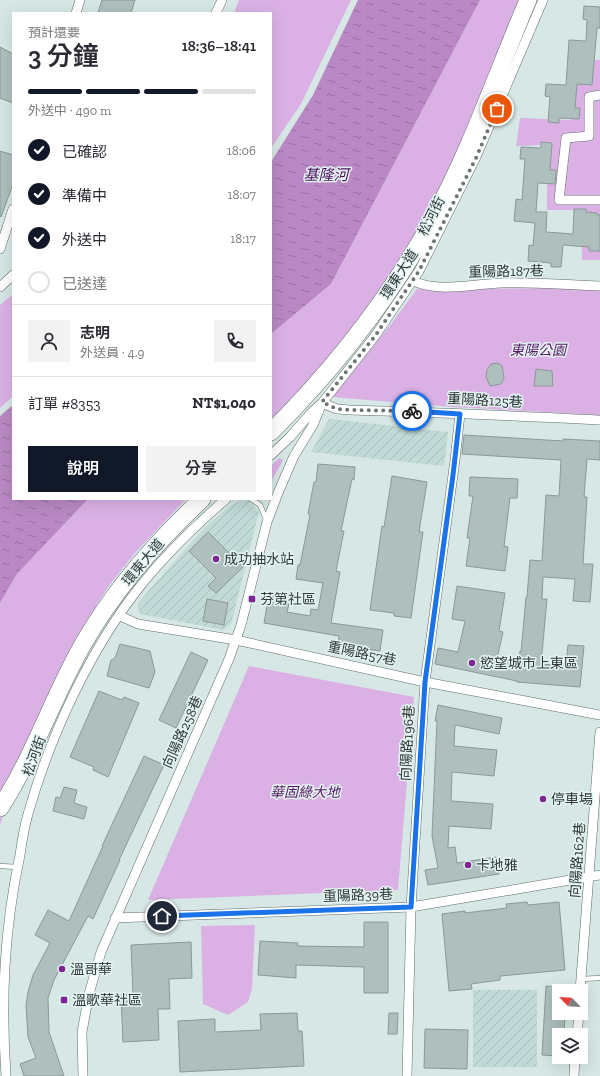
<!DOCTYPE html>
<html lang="zh-TW">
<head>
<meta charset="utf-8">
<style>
	:root { --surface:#fff; --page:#f2f2f3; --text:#2b2b33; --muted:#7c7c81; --line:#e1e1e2; --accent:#111827 }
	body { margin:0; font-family:"Zilla Slab","Noto Sans TC",serif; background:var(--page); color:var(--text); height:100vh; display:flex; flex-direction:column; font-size:15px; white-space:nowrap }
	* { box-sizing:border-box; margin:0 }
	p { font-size:13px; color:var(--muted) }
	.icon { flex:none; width:22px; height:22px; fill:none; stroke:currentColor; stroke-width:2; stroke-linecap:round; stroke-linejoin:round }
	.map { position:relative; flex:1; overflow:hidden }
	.side { position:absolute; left:12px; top:12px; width:260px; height:488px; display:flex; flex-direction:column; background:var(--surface); border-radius:0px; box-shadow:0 4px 16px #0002 }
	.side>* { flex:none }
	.needle { width:26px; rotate:295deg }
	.fabs { position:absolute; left:552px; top:984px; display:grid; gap:8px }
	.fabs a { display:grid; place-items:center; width:36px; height:36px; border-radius:0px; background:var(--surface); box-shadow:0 4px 16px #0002; font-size:20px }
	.pin { position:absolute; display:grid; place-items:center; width:34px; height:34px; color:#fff; margin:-17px; border:2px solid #fff; border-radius:50%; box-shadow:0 1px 4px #0007 }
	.courier { position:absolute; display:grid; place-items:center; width:40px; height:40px; margin:-20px; border:3px solid #1a73e8; border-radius:50%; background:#fff; color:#222; box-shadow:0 1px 5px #0007 }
	.head em { font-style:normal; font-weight:600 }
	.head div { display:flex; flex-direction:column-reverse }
	.head { display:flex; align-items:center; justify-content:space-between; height:68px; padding:0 16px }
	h1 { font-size:26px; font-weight:600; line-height:30px }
	.bar { display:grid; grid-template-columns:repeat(4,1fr); gap:6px 4px; align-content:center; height:48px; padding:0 16px }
	.bar i { height:5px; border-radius:3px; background:var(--line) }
	.bar .on { background:var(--accent) }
	.bar p { grid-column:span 4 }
	.line { display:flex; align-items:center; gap:10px; padding:0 16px; border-top:1px solid var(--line) }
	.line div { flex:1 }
	.round { display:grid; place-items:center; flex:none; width:42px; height:42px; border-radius:0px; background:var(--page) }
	ol { padding:0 16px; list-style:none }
	li { display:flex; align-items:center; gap:12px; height:44px }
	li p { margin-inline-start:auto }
	li .icon { padding:4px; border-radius:50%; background:var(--accent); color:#fff; stroke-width:4 }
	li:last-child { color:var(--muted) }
	li i { width:22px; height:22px; border:2px solid var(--line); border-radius:50% }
	.primary-button { display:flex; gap:8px; margin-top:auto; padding:8px 16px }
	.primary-button a { flex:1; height:46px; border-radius:0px; background:var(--accent); color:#fff; font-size:16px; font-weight:600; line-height:46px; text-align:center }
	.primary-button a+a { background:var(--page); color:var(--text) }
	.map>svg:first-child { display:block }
</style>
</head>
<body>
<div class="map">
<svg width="600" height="1076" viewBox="0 0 600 1076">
	<defs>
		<pattern id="industrial-furrows" width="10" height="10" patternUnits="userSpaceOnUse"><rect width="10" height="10" fill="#c1dad8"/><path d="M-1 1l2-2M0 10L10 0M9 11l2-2" fill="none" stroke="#a6bcba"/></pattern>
		<pattern id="water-ripples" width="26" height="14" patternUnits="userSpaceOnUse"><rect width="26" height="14" fill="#ba89c5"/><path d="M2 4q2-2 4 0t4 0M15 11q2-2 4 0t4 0" fill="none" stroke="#9871a1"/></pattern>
	</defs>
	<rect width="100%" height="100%" fill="#d6e7e5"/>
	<g fill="url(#industrial-furrows)">
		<path d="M329 419 448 432 444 466 311 452Z"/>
		<path d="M243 499H247L259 512 231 624 224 630 140 614 137 604 205 527 230 506Z"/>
		<rect x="473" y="990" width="64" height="77"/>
	</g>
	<g fill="#dbb1e5">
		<path d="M239 0H351L301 104 271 148V13H234Z"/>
		<path d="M480 0H525L465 144 397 271 332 357 271 423V334L331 284Z"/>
		<path d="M590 60H600V260H582L581 210H547V145L516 146 520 118 571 120V84Z"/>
		<path d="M600 288V415L453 407 332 397 391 324 417 289Z"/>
		<path d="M13 294V396L0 408V305Z"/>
		<path d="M279 458 283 460 271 482V466Z"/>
		<path d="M88 499H186L134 554 108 587 77 636 36 720 13 775 0 826V603L17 574Z"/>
		<path d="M249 666 414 697 398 890 148 900Z"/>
		<path d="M255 925 252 988 248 1002 228 1015 203 1004 201 926Z"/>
	</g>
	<g fill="url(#water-ripples)">
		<path d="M358 0H480L331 284 271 334V162L313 95Z"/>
		<path d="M13 405V499H88L17 574 0 603V416Z"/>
	</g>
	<g fill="#aebfbd" stroke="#899997">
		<path d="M102 0H135L131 13H98Z"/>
		<path d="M584 6 600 7V28H597L592 85 577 84 575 108H580L579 119 559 118V123L548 122 550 97 545 96 546 84 566 85 569 40 586 41 587 20 583 19Z"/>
		<path d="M0 47 13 54V103L0 98Z"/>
		<path d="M541 142 552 143 550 170H556L555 184 538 183 536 212H547L546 232 573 234 574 209H586V212L597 213V215H600V251H589V247L563 245 561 267H551V263L528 261 529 245 533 246 535 223 514 221 516 199 522 200 525 159H520L521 147 541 148Z"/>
		<path d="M0 151 13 155V184L1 217 0 216Z"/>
		<path d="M498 363 502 366 504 378 501 384 490 386 486 377 487 370 491 364Z"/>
		<path d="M536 369 552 371 553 386H534Z"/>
		<path d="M464 435 563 441V439L600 441V460L587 459 584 497H587L583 564H593L590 602 573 601 575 579 543 577 542 599H547L541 664 566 666 568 645 584 646 580 687 517 682V681L435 664 438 648 458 652 465 621 452 619 457 586 505 593 499 631 503 632 497 659 519 664 520 651 521 652 526 597H527L530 560 542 561 546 495 559 496 561 460 462 454Z"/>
		<path d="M318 464 355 467 354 480 352 479 341 531H344L336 571 340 572 331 623 383 630 380 651 338 645 339 636 264 623 269 594 284 597 283 603 289 604 287 612 310 616 311 609 318 610 323 583 296 579 298 565H300L310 515 308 514 314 482H316Z"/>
		<path d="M392 476 427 482 419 532H423L411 618 394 616V613L370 610 382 526 384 527Z"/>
		<path d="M470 477 518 479 517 498H510L504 546 508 547 505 571 466 566 470 538H467L473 496H469Z"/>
		<path d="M208 532 243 567 216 593 208 586 216 578 189 551Z"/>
		<path d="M207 599 228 603 224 625 203 621Z"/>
		<path d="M120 644 150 651 155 672 149 688 107 676 111 660 115 658Z"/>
		<path d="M191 652 208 660 176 728 159 720Z"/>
		<path d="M99 691 122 700 124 697 139 703 108 777 93 770 94 767 70 757Z"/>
		<path d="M438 705 502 718 499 734 455 725 454 746 497 750 494 776 452 772 451 801 493 804 491 829 449 826 448 848 455 847 457 863 496 857 499 874 428 885 425 870 438 868 432 836 437 721H435Z"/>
		<path d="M144 756 164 765 119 860H120L93 919 88 916 54 980 48 998 49 1032 64 1076H24L20 1064 36 1058 28 1037 26 1005 28 992 33 975 50 943 35 935 48 910 69 921 103 846H102Z"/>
		<path d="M64 787 77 790 74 803 87 807 84 819 53 811 56 797 60 798Z"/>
		<path d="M527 902 528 905 559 902 565 970 500 976V980L471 984 472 989 449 991 442 914 465 911V913L507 908 506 904Z"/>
		<path d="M364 922H388V993H364V967L296 965V978L258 975 260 941 298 943 297 946 364 947Z"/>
		<path d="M191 942 192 978 169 979 170 1009H158L159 1040 123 1042 121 995 133 994 131 945Z"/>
		<path d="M546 986 559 987V1013H565L564 1035H559V1056L542 1055Z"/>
		<path d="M297 1013 298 1031H302L304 1066 180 1072 178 1021 215 1019V1032L261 1030 260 1014Z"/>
		<path d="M389 1013H398L397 1034H388Z"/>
		<path d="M425 1029 468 1030 467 1069 424 1068Z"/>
	</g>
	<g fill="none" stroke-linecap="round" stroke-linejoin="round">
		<defs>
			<g id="lane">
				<path d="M251 499 260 505 267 521"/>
				<path d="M0 866 17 867"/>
				<path d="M581 979 600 978"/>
			</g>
			<g id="street">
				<path d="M76 13 80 0"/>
				<path d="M216 13 222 0"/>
				<path d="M600 95 589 97V136L566 138 559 200H600"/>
				<path d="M0 249 13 209"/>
				<path d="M413 281C440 293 472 284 501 283 533 282 568 285 600 286"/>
				<path d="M0 287 13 275"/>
				<path d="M271 455 290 437 311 413 322 403 338 383 375 336 419 271 476 157 543 0"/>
				<path d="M120 616 138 624 236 640 425 682 600 715"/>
				<path d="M115 918 411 907 600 875"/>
				<path d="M580 991 600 732"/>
				<path d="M577 1035 579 1013"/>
				<path d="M6 1076C1 999 4 930 20 855 22 841 24 827 28 814 50 736 91 647 142 584 167 553 196 525 226 499"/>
				<path d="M83 1076 82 1032 89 994 101 952 229 659 241 625 267 522 278 493 294 456 313 425 322 403 337 409 350 410C433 412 516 416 600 420"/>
				<path d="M407 1076 411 907 425 682 455 460 460 414"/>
				<path d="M574 1076 575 1057"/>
			</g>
			<g id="highway">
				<path d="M271 432C334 369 390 298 433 219 471 149 497 73 528 0"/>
				<path d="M0 808C33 758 52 699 82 646 113 591 156 542 202 499"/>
			</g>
		</defs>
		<use href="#lane" stroke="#5e6d6b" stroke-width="5.5"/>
		<use href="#street" stroke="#5e6d6b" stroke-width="10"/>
		<use href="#highway" stroke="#5e6d6b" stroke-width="18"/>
		<use href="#lane" stroke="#fff" stroke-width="4.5"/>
		<use href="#street" stroke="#fff" stroke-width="9"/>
		<use href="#highway" stroke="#fff" stroke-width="17"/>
	</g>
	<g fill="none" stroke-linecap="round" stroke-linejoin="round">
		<path stroke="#6b7574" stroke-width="4" stroke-dasharray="0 7.2" d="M412 411 350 410 337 409 322 402 375 336 419 271 476 158 497 109"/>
		<path stroke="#1a73e8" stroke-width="5" d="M162 916 411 907 425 682 453 475 460 414 412 411"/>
	</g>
	<g fill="#7f2592" stroke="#e3f4f3" stroke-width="1.5">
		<circle cx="216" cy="559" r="4"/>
		<rect x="248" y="595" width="8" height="8" rx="2"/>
		<circle cx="472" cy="663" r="4"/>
		<circle cx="543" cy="799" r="4"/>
		<circle cx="468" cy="865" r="4"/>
		<circle cx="62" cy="969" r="4"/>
		<rect x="60" y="996" width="8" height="8" rx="2"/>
	</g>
	<g text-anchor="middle" stroke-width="3" stroke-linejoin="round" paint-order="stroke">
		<g font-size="14" fill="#313837" stroke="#e3f4f3">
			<text transform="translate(431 216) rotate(-63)" y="5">松河街</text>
			<text transform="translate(506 271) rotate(-1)" y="5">重陽路187巷</text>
			<text transform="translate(399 274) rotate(-57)" y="5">環東大道</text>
			<text transform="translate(485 400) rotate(3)" y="5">重陽路125巷</text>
			<text transform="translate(143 562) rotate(-50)" y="5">環東大道</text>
			<text transform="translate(362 653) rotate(12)" y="5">重陽路57巷</text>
			<text transform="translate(182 732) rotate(-66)" y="5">向陽路258巷</text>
			<text transform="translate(407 743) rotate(-87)" y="5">向陽路196巷</text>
			<text transform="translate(34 756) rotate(-70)" y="5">松河街</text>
			<text transform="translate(577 860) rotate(-86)" y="5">向陽路162巷</text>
			<text transform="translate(358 895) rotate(-2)" y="5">重陽路39巷</text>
		</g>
		<g font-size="14" font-style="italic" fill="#551962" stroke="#e3f4f3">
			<text x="538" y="355">東陽公園</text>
			<text x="305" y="797">華固綠大地</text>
		</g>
		<g font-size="14" fill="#313837" stroke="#e3f4f3" text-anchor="start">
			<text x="224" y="564">成功抽水站</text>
			<text x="260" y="604">芬第社區</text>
			<text x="480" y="668">慾望城市上東區</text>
			<text x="551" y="804">停車場</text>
			<text x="476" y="870">卡地雅</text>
			<text x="70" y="974">溫哥華</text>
			<text x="72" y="1005">溫歌華社區</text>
		</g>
		<g font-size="15" font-style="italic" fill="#4c0e59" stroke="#e3f4f3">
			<text x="326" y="180">基隆河</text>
		</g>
	</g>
</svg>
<div class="fabs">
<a><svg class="needle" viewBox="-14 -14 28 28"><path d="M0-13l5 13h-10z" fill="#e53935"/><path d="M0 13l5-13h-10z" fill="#7c7c81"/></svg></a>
<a><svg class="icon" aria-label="layers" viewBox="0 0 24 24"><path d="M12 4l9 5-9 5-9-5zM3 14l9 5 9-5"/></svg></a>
</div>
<div class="pin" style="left:497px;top:109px;background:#ea580c"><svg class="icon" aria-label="bag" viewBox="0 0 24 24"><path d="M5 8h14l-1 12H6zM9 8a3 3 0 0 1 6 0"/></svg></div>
<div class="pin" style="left:162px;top:916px;background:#1f2937"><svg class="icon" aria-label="home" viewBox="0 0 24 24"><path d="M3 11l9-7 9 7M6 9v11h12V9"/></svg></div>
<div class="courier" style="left:412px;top:411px"><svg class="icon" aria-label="bike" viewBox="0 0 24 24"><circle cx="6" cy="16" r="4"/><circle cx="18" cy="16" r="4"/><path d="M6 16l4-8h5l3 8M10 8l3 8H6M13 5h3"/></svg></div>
<section class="side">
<div class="head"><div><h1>3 分鐘</h1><p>預計還要</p></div><em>18:36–18:41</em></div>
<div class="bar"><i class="on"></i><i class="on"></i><i class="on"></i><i></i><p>外送中 · 490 m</p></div>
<ol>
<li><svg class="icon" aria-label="check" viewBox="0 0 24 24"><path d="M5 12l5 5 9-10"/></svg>已確認<p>18:06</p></li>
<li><svg class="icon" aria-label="check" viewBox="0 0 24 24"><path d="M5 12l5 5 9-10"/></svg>準備中<p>18:07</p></li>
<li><svg class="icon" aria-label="check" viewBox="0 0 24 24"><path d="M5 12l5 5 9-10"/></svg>外送中<p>18:17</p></li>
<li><i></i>已送達</li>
</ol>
<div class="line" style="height:72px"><a class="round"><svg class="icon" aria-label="person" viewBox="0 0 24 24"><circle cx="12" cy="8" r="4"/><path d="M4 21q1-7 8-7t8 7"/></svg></a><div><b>志明</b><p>外送員 · 4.9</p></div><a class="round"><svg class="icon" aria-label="phone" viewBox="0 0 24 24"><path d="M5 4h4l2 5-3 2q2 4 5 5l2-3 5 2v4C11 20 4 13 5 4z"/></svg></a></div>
<div class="line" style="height:52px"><div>訂單 #8353</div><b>NT$1,040</b></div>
<div class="primary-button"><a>說明</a><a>分享</a></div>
</section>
</div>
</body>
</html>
